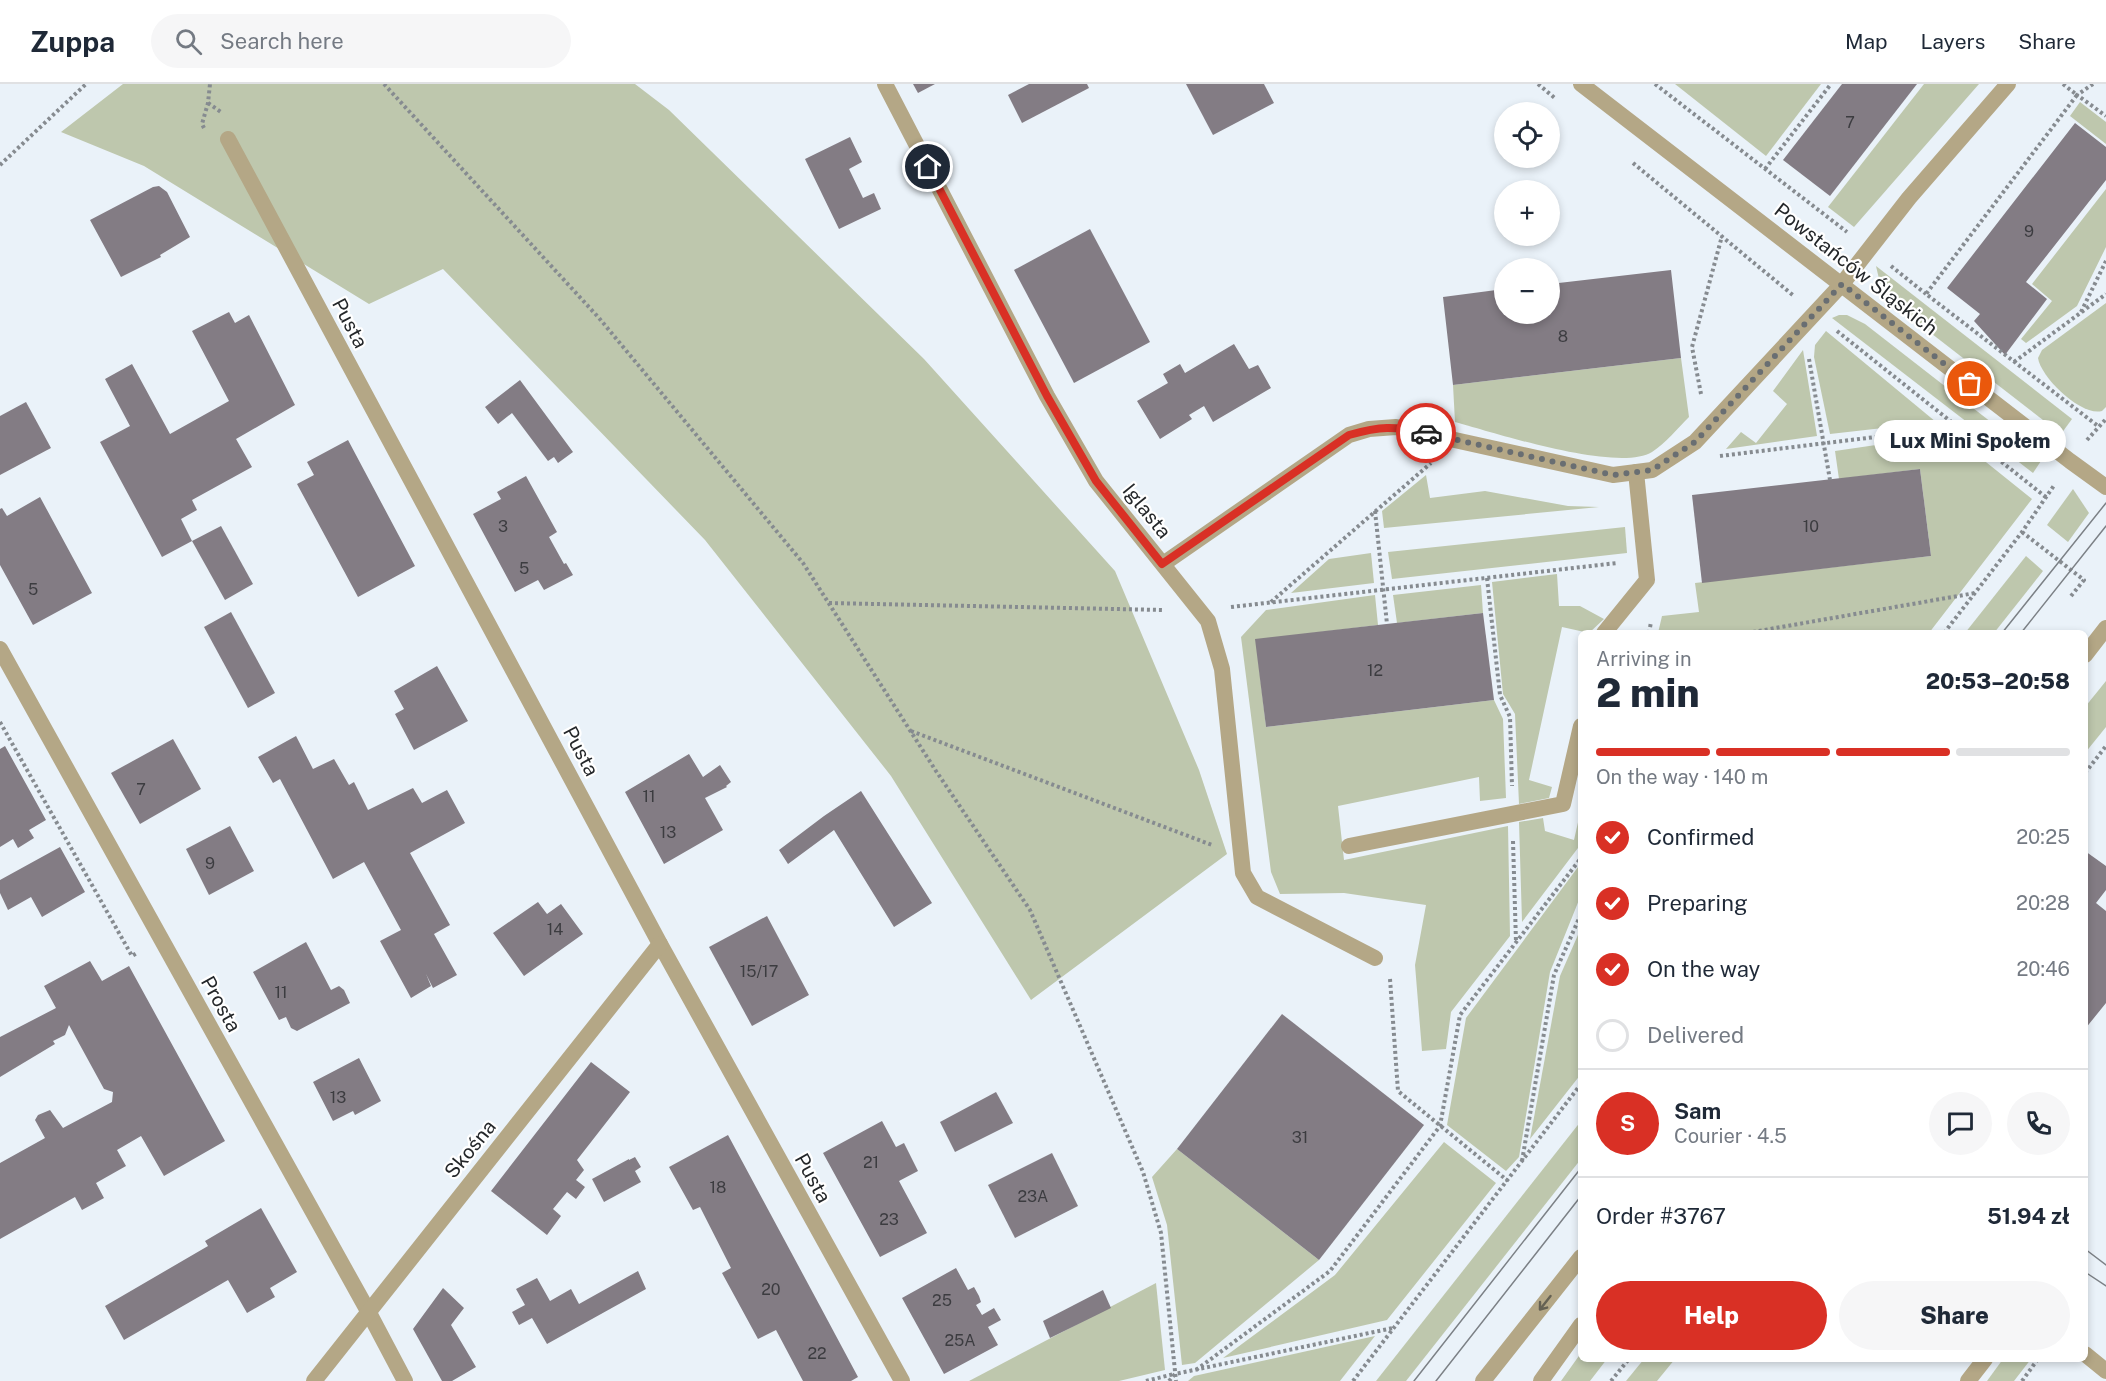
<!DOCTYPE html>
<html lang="en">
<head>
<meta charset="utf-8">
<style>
	:root { --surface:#fff; --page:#f6f6f7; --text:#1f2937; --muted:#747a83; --line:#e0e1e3; --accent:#d93025 }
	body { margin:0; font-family:"Public Sans",sans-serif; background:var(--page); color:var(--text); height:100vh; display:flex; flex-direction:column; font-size:22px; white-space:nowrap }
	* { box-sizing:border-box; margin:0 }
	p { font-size:20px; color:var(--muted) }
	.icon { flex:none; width:33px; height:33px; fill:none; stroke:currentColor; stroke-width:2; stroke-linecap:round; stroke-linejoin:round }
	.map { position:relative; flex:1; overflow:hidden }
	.side { position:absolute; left:1578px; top:546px; width:510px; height:732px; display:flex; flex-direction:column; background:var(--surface); border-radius:9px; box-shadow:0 3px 9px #0003 }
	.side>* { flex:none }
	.controls { position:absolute; left:1494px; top:18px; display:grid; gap:12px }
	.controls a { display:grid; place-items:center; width:66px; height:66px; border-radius:50%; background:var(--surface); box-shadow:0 3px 9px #0003; font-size:30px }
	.pin { position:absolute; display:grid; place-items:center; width:51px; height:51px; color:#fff; margin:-26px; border:3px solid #fff; border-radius:50%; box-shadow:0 2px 6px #0007 }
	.courier { position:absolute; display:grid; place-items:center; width:60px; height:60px; margin:-30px; border:4px solid #d93025; border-radius:50%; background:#fff; color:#222; box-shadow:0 2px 8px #0007 }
	.bubble { position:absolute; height:42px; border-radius:21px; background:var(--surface); box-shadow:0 3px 9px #0003; font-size:20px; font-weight:800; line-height:42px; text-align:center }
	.summary em { font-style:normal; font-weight:800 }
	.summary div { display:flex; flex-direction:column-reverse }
	.summary { display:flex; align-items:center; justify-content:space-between; height:102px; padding:0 18px }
	h1 { font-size:39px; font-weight:800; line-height:45px }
	.bar { display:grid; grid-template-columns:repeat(4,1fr); gap:9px 6px; align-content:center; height:72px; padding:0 18px }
	.bar i { height:8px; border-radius:4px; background:var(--line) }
	.bar .selected { background:var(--accent) }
	.bar p { grid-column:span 4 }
	.line { display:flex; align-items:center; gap:15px; padding:0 18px; border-top:2px solid var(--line) }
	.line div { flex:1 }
	.round { display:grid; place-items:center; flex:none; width:63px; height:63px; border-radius:32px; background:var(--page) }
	ol { padding:0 18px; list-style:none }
	li { display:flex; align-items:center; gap:18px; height:66px }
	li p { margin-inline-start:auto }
	li .icon { padding:6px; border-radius:50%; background:var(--accent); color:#fff; stroke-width:4 }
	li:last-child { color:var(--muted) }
	li i { width:33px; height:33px; border:3px solid var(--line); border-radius:50% }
	.cta { display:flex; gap:12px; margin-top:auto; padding:12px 18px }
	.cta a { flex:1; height:69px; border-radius:36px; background:var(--accent); color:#fff; font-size:24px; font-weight:800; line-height:69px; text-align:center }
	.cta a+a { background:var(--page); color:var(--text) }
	header { display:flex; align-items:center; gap:36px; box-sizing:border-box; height:84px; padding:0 30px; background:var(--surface); border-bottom:2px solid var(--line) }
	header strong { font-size:28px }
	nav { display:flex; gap:33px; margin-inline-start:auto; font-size:21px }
	.search { width:420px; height:54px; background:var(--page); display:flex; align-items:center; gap:15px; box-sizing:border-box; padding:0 21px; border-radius:33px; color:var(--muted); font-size:22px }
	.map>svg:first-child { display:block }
</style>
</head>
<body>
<header>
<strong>Zuppa</strong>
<div class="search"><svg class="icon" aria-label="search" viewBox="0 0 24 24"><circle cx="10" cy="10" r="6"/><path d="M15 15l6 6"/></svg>Search here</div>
<nav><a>Map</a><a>Layers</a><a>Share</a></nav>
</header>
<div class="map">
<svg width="2106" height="1297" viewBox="0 0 2106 1297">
	<rect width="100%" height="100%" fill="#eaf2f9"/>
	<g fill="#bec7ad">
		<path d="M123 0H635L669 26 924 275 1115 487 1199 686 1227 770 1031 916 891 692 705 456 443 185 369 220 144 82 61 48Z"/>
		<path d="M1675 0H1821L1766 72Z"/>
		<path d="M1924 0H1979L1854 143 1828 123Z"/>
		<path d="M2080 18 2106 38V60L2070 32Z"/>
		<path d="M2106 105V163L2077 222 2026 259 2021 255 2052 217 2032 200Z"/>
		<path d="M1876 182 2072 335 2061 350 1883 212Z"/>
		<path d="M2106 219V323L2102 327C2082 333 2041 294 2038 274L2042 266Z"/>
		<path d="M1839 231H1847L1865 240 2041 377 2033 389 1832 234Z"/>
		<path d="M1826 247 1936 338 1830 350 1814 273 1815 261Z"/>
		<path d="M1803 266 1817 352 1726 365 1741 348 1756 359 1787 320 1773 307Z"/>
		<path d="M1681 274 1689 333C1679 343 1665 360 1652 368 1618 389 1495 349 1455 338L1453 301Z"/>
		<path d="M1951 350 2032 415 1929 549H1658L1662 532 1699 528 1695 499 1931 472 1920 385 1839 395 1835 367Z"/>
		<path d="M1426 391 1430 414 1485 407 1568 422 1599 423 1384 444 1382 427Z"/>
		<path d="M2073 405 2089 429 2068 458 2047 441Z"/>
		<path d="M1625 443 1627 469 1392 495 1388 468Z"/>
		<path d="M1371 469 1374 499 1291 509 1329 475Z"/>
		<path d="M2026 472 2043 487 1994 549H1965Z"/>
		<path d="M1557 490 1559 522H1580L1604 535 1589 549 1562 543 1529 696 1552 703 1549 714 1519 720 1515 630 1503 610 1492 498Z"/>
		<path d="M1481 501 1483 529 1397 539 1393 511Z"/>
		<path d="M1375 511 1378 541 1256 556 1266 643 1494 616 1503 635 1506 714 1480 717 1479 693 1338 722 1344 776 1508 742 1510 852 1451 928 1446 965 1422 967 1415 881 1426 821 1344 809 1280 810 1271 788 1241 553 1266 526Z"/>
		<path d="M2106 597V643L2085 669V623Z"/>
		<path d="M1581 725V760L1522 838 1519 738 1543 734 1545 747 1574 756Z"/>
		<path d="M1581 779V811L1550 888 1519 1073 1506 1087 1447 1041 1466 934Z"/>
		<path d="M1581 844V990L1530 1055 1560 892Z"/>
		<path d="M1581 1037V1075L1406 1297H1376Z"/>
		<path d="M1444 1058 1496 1099 1387 1236 1223 1274 1335 1191Z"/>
		<path d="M1177 1065 1319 1176 1195 1279 1182 1281 1167 1141 1152 1093Z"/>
		<path d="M1156 1199 1165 1286 1119 1297H969Z"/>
		<path d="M1375 1252 1340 1297H1188L1194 1292Z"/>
		<path d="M1581 1269V1275H1607L1590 1297H1561Z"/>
		<path d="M1644 1275H1675L1657 1297H1626Z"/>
		<path d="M2003 1275H2031L2014 1297H1987Z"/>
	</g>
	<g fill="#837c84">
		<path d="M913 0H935L918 9Z"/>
		<path d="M1029 0H1087L1089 4 1022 39 1008 11Z"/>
		<path d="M1186 0H1264L1274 19 1213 51Z"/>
		<path d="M1842 0H1917L1830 112 1783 76Z"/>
		<path d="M2075 39 2106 63V96L2026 198 2047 215 2005 271 1974 237 1980 230 1947 204Z"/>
		<path d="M850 53 862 78 849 85 863 114 874 109 881 125 839 145 805 75Z"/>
		<path d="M159 102 167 108 190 153 160 171 161 173 121 193 90 136 153 103Z"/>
		<path d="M1090 145 1150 258 1074 299 1014 186Z"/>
		<path d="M1671 186 1681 274 1453 301 1443 213 1504 205V230H1550V200Z"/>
		<path d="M229 228 235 239 249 231 295 321 236 355 252 383 192 416 197 426 181 435 192 457 162 473 100 358 130 342 105 295 132 280 170 350 229 317 192 247Z"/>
		<path d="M1234 260 1249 285 1258 281 1271 304 1213 338 1204 322 1189 331 1192 335 1160 355 1137 317 1168 299 1163 290 1180 280 1185 289Z"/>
		<path d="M520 296 573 368 558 379 554 373 548 377 512 329 498 340 485 323Z"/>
		<path d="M26 318 51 364 0 391V332Z"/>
		<path d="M348 356 415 482 358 513 297 400 314 391 307 378Z"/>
		<path d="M1920 385 1931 472 1702 499 1692 411Z"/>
		<path d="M526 392 557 448 549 453 564 480 566 479 573 491 544 506 538 496 515 508 473 430 501 415 497 408Z"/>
		<path d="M40 413 92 509 33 541 0 481V425L2 424 7 432Z"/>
		<path d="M221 442 253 500 225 516 192 457Z"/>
		<path d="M231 528 275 609 248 624 204 543Z"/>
		<path d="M1483 529 1494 616 1266 643 1255 555Z"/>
		<path d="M437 582 468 637 414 666 395 630 404 625 394 607Z"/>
		<path d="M296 652 313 685 334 675 349 701 354 698 368 726 413 704 422 719 447 706 465 739 410 769 450 841 434 850 457 891 433 904 426 890 431 902 411 914 380 857 401 846 364 778 333 795 280 695 273 699 258 673Z"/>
		<path d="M173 655 201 705 140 740 111 689Z"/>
		<path d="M5 662 46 736 29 746 34 754 18 764 13 755 0 763V665Z"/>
		<path d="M689 670 703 693 720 681 731 698 726 702 727 703 705 714 723 746 664 780 625 708Z"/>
		<path d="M861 707 932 819 894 843 834 746 788 780 779 766 824 732Z"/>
		<path d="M230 742 254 787 209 811 186 765Z"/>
		<path d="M60 763 85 808 42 833 31 813 8 826 0 809V796Z"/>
		<path d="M2085 767 2106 782V806L2096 819 2106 827V919L2085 945Z"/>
		<path d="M538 818 547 830 561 820 583 850 524 892 493 849Z"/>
		<path d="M767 832 809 911 752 942 709 863Z"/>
		<path d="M306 858 331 906 339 902 344 906 350 919 297 947 291 944 286 933 279 936 253 888Z"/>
		<path d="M90 877 102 897 129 882 225 1057 164 1092 141 1052 117 1066 126 1082 96 1099 104 1114 82 1126 75 1113 0 1155V1079L45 1054 35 1036 38 1031 50 1026 63 1044 112 1018 113 1008 104 1005 69 941 65 951 53 957 55 960 0 993V953L56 924 44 902Z"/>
		<path d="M1282 930 1424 1041 1319 1176 1177 1065Z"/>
		<path d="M359 974 381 1017 355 1031 353 1027 333 1037 313 998Z"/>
		<path d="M591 978 630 1008 577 1076 584 1086 576 1096 585 1103 576 1115 567 1108 553 1125 561 1132 547 1151 491 1107Z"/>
		<path d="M996 1008 1013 1039 955 1068 940 1038Z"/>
		<path d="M882 1037 896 1063 904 1059 918 1087 899 1097 927 1149 880 1173 823 1069Z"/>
		<path d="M728 1051 820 1222 858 1293 851 1297H803L776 1246 758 1255 722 1189 731 1184 700 1123 693 1126 669 1083Z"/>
		<path d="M1052 1069 1078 1122 1015 1154 988 1101Z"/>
		<path d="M635 1073 641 1083 635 1087 641 1098 604 1118 592 1095 629 1075V1076Z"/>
		<path d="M261 1124 297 1188 270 1204 275 1213 247 1229 228 1196 124 1256 105 1222 208 1162 205 1157Z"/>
		<path d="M956 1184 968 1206 974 1203 979 1212 981 1218 976 1221 982 1231 994 1224 1001 1236 988 1243 998 1261 944 1290 902 1214Z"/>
		<path d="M638 1187 646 1205 547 1260 532 1234 519 1241 512 1228 525 1221 516 1205 537 1194 550 1217 571 1205 579 1220Z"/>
		<path d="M443 1204 464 1224 451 1241 476 1283 452 1297H442L413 1245Z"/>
		<path d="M1103 1206 1111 1224 1050 1254 1043 1237Z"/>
	</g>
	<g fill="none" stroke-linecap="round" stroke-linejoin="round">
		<g stroke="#868b90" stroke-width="4" stroke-dasharray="3 3" stroke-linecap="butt">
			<path d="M384 0 599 234 803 479 936 687 1030 826 1143 1088 1161 1149 1176 1297"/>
			<path d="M1538 0 1556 15"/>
			<path d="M1655 0 1847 148"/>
			<path d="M2063 0 2077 11 1926 210 2098 342"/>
			<path d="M2093 0 2077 11 2106 32"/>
			<path d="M208 19 221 28"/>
			<path d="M204 44 202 40 208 19 210 0"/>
			<path d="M1633 79 1794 212"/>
			<path d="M0 81 86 0"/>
			<path d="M1765 85 1831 0"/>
			<path d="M1891 182 1926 210"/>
			<path d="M2081 228 2106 177"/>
			<path d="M1837 247 2047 414"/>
			<path d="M1809 275 1830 396"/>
			<path d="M2014 278 2106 210"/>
			<path d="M1701 310 1692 263 1722 152"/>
			<path d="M2087 356 2106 335"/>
			<path d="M1720 372 1957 343"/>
			<path d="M1375 427 1387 540"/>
			<path d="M2022 448 2084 496 2071 512"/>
			<path d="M1487 494 1500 611 1510 633 1512 702"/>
			<path d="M1271 518 1431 379"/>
			<path d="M829 519 1164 526"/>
			<path d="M1231 523 1617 479"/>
			<path d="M1649 549 1651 538"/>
			<path d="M1747 549 1975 509"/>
			<path d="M1944 549 2022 448 2055 400"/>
			<path d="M0 638 132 872 137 869"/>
			<path d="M911 647 1212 761"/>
			<path d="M2085 689 2106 662"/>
			<path d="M1513 757 1516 858"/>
			<path d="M1390 895 1398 1007 1508 1097"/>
			<path d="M1522 1077 1554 891 1581 830"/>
			<path d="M1196 1286 1330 1187 1440 1042 1460 931 1581 774"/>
			<path d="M1146 1297 1174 1290"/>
			<path d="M1169 1297 1175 1290 1393 1244"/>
			<path d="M1353 1297 1581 1000"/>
			<path d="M1611 1297 1629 1275"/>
			<path d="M2022 1297 2038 1275"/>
		</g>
		<g stroke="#b4a786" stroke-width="16">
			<path d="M1163 480 1349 351 1369 345 1396 343 1613 391 1652 386 1695 358 1842 200 1909 114 2008 0"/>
			<path d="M1604 549 1647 496 1636 388"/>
			<path d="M1349 762 1563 720 1581 642"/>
			<path d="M2085 1270 2106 1287"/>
			<path d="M1968 1297 1985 1275"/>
		</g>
		<g stroke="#b4a786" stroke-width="16">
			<path d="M885 0 1047 312 1096 397 1208 537 1222 585 1243 789 1257 813 1375 874"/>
			<path d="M1581 0 2070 377 2106 403"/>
			<path d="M228 55 660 860 902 1297"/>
			<path d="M0 565 368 1227 405 1297"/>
			<path d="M314 1297 660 860"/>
		</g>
		<g stroke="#b4a786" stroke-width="16">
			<path d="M2085 571 2106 544"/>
			<path d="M1483 1297 1581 1173"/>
			<path d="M1541 1297 1581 1241"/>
		</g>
		<g stroke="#7c8186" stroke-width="1.5">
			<path d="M2002 549 2106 419"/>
			<path d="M2021 549 2106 442"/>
			<path d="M2085 1165 2106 1181"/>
			<path d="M2085 1188 2106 1202"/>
			<path d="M1414 1297 1581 1084"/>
			<path d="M1436 1297 1581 1112"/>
		</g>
	</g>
	<defs><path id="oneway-shaft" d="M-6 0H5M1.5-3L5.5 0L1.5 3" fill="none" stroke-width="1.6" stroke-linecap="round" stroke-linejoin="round" transform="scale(1.5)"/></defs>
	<use stroke="#656153" href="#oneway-shaft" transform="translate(1545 1219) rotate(128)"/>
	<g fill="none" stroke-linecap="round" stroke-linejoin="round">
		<path stroke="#696e72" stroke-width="6" stroke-dasharray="0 10.8" d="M1426 349 1613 391 1652 386 1695 358 1842 200 1970 300"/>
		<path stroke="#d93025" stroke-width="8" d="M928 83 1047 312 1096 397 1162 480 1349 351C1381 342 1393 342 1426 349"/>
	</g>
	<g text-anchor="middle" stroke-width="4.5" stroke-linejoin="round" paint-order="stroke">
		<g font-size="16" fill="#3c3c40">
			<text x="1850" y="44">7</text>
			<text x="2029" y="153">9</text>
			<text x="1563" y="258">8</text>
			<text x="503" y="448">3</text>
			<text x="1811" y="448">10</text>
			<text x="524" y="490">5</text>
			<text x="33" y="511">5</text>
			<text x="1375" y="592">12</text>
			<text x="141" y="711">7</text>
			<text x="649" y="718">11</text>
			<text x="668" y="754">13</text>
			<text x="210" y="785">9</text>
			<text x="555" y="851">14</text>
			<text x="759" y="893">15/17</text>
			<text x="281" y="914">11</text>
			<text x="338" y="1019">13</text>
			<text x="1300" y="1059">31</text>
			<text x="871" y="1084">21</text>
			<text x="718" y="1109">18</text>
			<text x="1033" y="1118">23A</text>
			<text x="889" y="1141">23</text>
			<text x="771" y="1211">20</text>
			<text x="942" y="1222">25</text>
			<text x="960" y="1262">25A</text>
			<text x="817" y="1275">22</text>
		</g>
		<g font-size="20" fill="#24272a" stroke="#fff">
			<text transform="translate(1856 185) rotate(38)" y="7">Powstańców Śląskich</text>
			<text transform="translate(350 239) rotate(62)" y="7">Pusta</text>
			<text transform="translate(1147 427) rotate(51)" y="7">Iglasta</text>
			<text transform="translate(581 667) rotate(62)" y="7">Pusta</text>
			<text transform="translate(221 920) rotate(61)" y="7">Prosta</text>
			<text transform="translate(470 1065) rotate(-51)" y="7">Skośna</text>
			<text transform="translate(813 1094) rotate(61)" y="7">Pusta</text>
		</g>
	</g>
</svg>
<div class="controls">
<a><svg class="icon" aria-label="locate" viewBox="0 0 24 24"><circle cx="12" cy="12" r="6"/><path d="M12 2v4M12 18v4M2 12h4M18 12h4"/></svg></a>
<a>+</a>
<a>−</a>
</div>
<div class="pin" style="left:1970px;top:300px;background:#ea580c"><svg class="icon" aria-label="bag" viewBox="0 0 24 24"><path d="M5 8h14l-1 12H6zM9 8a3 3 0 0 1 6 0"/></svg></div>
<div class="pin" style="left:928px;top:83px;background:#1f2937"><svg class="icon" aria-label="home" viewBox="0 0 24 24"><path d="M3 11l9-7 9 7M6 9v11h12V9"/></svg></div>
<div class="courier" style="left:1426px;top:349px"><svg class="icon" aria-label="car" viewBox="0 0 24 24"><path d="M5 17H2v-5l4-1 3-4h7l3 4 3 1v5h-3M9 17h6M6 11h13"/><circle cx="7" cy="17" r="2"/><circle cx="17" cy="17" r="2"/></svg></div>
<div class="bubble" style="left:1874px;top:336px;width:192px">Lux Mini Społem</div>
<section class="side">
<div class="summary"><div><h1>2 min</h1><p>Arriving in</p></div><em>20:53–20:58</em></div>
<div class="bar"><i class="selected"></i><i class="selected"></i><i class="selected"></i><i></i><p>On the way · 140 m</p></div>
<ol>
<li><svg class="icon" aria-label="check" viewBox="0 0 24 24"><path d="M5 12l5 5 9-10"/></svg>Confirmed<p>20:25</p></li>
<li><svg class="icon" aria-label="check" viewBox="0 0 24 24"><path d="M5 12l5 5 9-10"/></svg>Preparing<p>20:28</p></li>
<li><svg class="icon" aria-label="check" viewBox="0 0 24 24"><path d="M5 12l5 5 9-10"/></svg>On the way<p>20:46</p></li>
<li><i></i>Delivered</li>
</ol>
<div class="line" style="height:108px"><b class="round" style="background:var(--accent);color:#fff">S</b><div><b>Sam</b><p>Courier · 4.5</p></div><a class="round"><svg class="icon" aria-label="chat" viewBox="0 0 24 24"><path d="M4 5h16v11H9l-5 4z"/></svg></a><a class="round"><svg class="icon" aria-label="phone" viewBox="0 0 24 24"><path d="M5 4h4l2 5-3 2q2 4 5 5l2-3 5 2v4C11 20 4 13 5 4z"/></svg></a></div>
<div class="line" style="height:78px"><div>Order #3767</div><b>51.94 zł</b></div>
<div class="cta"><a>Help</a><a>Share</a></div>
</section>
</div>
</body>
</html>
